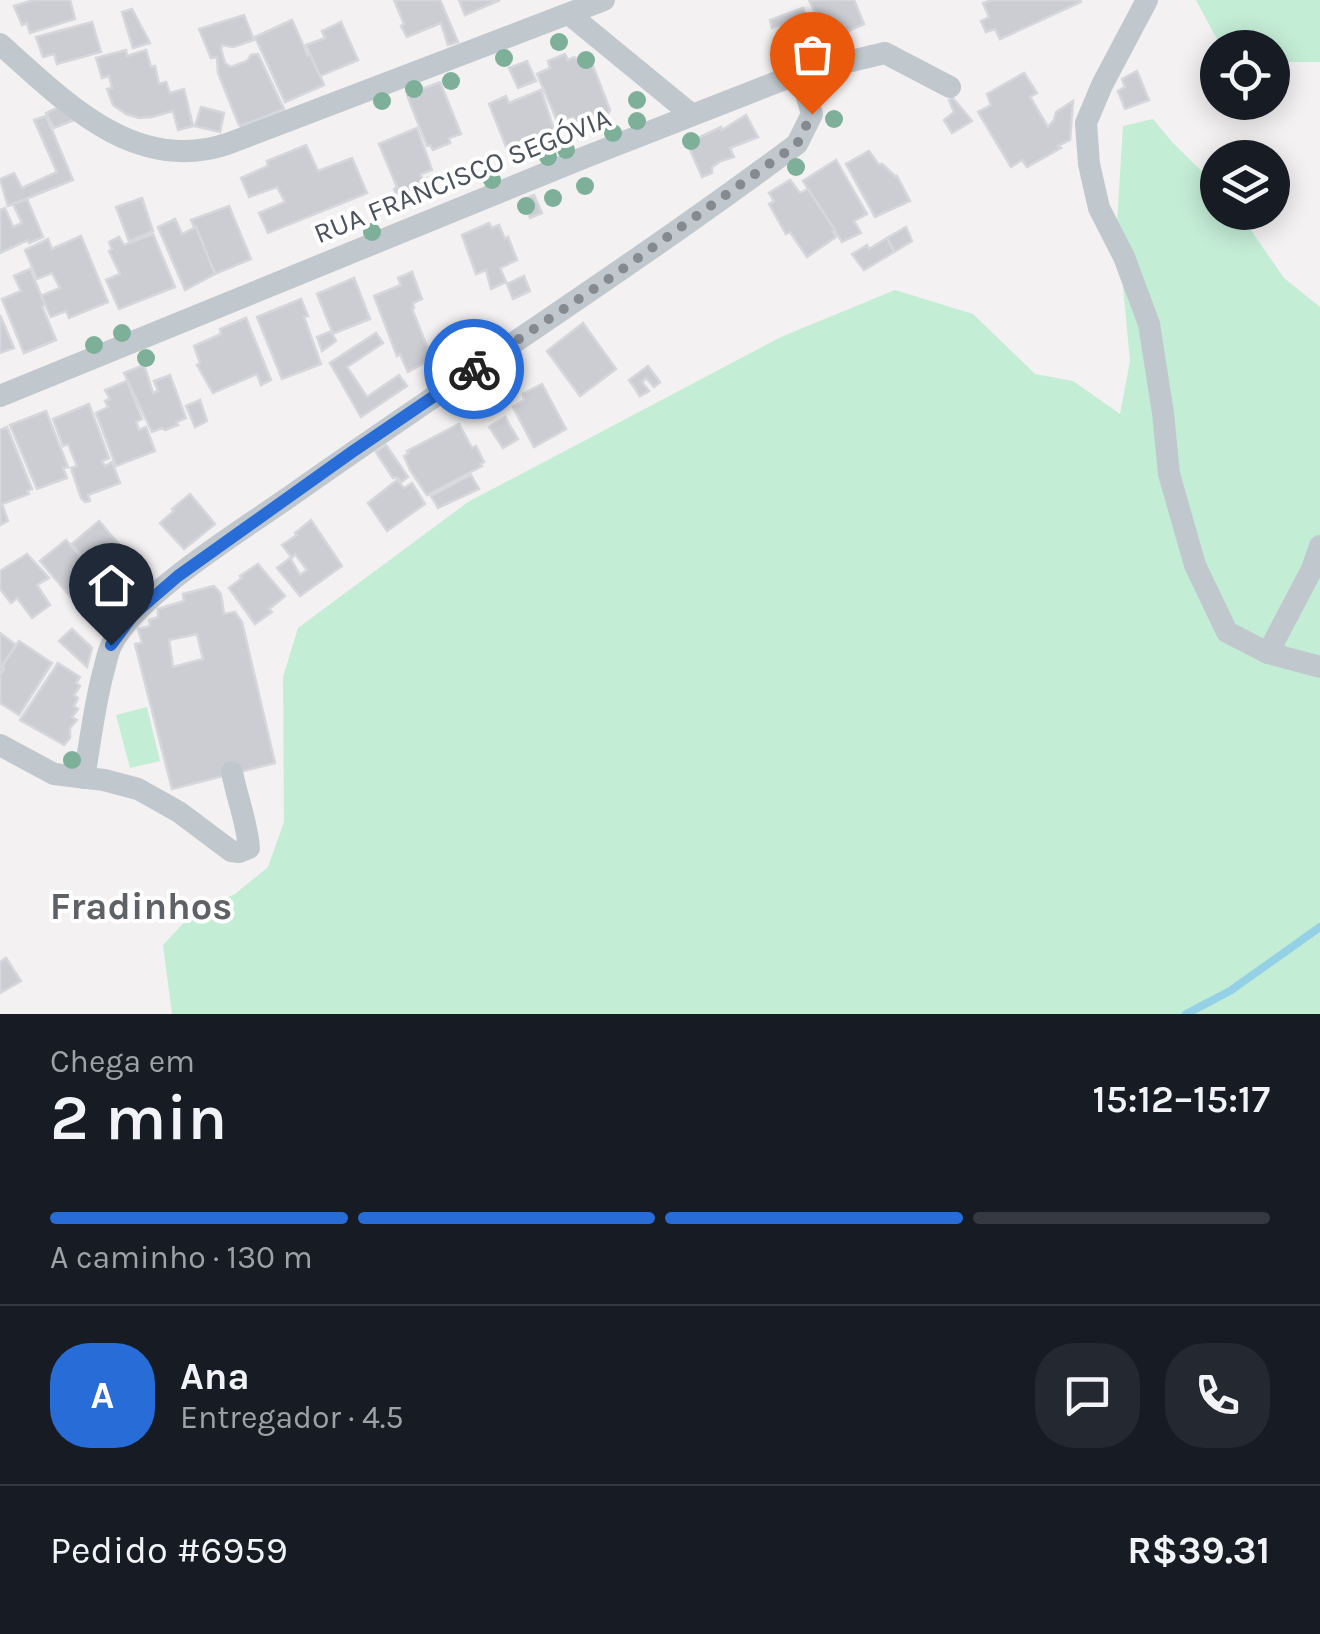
<!DOCTYPE html>
<html lang="pt">
<head>
<meta charset="utf-8">
<style>
	:root { --surface:#171b24; --page:#242831; --text:#f1f3f6; --muted:#9ea1a6; --line:#363941; --accent:#286cd7 }
	body { margin:0; font-family:Karla,sans-serif; background:var(--page); color:var(--text); height:100vh; display:flex; flex-direction:column; font-size:38px; white-space:nowrap }
	* { box-sizing:border-box; margin:0 }
	p { font-size:32px; color:var(--muted) }
	.icon { flex:none; width:55px; height:55px; fill:none; stroke:currentColor; stroke-width:2; stroke-linecap:round; stroke-linejoin:round }
	.map { position:relative; height:1014px; overflow:hidden }
	.drawer { display:flex; flex-direction:column; background:var(--surface); flex:1 }
	.drawer>* { flex:none }
	.tools { position:absolute; left:1200px; top:30px; display:grid; gap:20px }
	.tools a { display:grid; place-items:center; width:90px; height:90px; border-radius:50%; background:var(--surface); box-shadow:0 5px 25px #0003; font-size:50px }
	.pin { position:absolute; display:grid; place-items:center; width:85px; height:85px; color:#fff; margin:-102px -42px; border-radius:50% 50% 50% 0; rotate:-45deg; box-shadow:0 0 10px #0007 }
	.pin .icon { rotate:45deg }
	.courier { position:absolute; display:grid; place-items:center; width:100px; height:100px; margin:-50px; border:8px solid #286cd7; border-radius:50%; background:#fff; color:#222; box-shadow:0 2px 12px #0007 }
	.overview em { font-style:normal; font-weight:600 }
	.overview div { display:flex; flex-direction:column-reverse }
	.overview { display:flex; align-items:center; justify-content:space-between; height:170px; padding:0 50px }
	h1 { font-size:65px; font-weight:600; line-height:75px }
	.bar { display:grid; grid-template-columns:repeat(4,1fr); gap:15px 10px; align-content:center; height:120px; padding:0 50px }
	.bar i { height:12px; border-radius:8px; background:var(--line) }
	.bar .current { background:var(--accent) }
	.bar p { grid-column:span 4 }
	.line { display:flex; align-items:center; gap:25px; padding:0 50px; border-top:2px solid var(--line) }
	.line div { flex:1 }
	.round { display:grid; place-items:center; flex:none; width:105px; height:105px; border-radius:40px; background:var(--page) }
	.map>svg:first-child { display:block }
</style>
</head>
<body>
<div class="map">
<svg width="1320" height="1014" viewBox="0 0 1320 1014">
	<rect width="100%" height="100%" fill="#f3f1f1"/>
	<g fill="#c4edd6">
		<path d="M1196 0H1320V62H1280L1273 60 1272 48 1234 47 1219 43Z"/>
		<path d="M1153 119 1173 143 1217 186 1218 212 1239 213 1284 278 1320 307V1014H172L163 945 192 914 235 894 268 867 284 822 283 677 298 628 468 502 781 337 895 290 973 314 1035 374 1073 381 1120 414 1130 361 1117 223 1123 126Z"/>
		<path d="M147 707 160 761 130 768 116 715Z"/>
	</g>
	<g fill="none" stroke-linecap="round" stroke-linejoin="round">
		<path stroke="#95d1e6" stroke-width="8" d="M1186 1014 1230 991 1320 927"/>
	</g>
	<g fill="#cccdd3" stroke="#d6d7dc" stroke-width="2.5" fill-rule="evenodd">
		<path d="M33 0H70L75 19 30 33 27 23 22 25 14 6Z"/>
		<path d="M394 0H440L458 42 448 45 441 23 407 37 401 26 404 24Z"/>
		<path d="M459 0H500L465 15Z"/>
		<path d="M809 0H854L864 24 837 36V33L828 38Z"/>
		<path d="M992 0H1080L1081 2 1000 39 995 29 986 32 981 21 989 17 983 3Z"/>
		<path d="M803 8 806 17 772 28 770 20Z"/>
		<path d="M132 9 150 43 133 48 122 12Z"/>
		<path d="M244 15 254 40 233 47 222 45 221 49 225 63 231 67 247 61 251 55 258 54 284 109 241 126 239 125 218 73 217 57 211 58 199 29Z"/>
		<path d="M292 20 308 56 311 54 324 85 285 102 255 37Z"/>
		<path d="M92 22 101 52 57 64 54 54 43 57 36 37Z"/>
		<path d="M341 22 358 60 320 76 306 45 325 38 322 31Z"/>
		<path d="M126 50 127 56 146 50 151 67 155 66 159 84 166 82 170 93 184 89 193 126 178 130 173 111 152 117 139 118 126 114 113 105 107 89 112 88 109 76 102 78 96 58Z"/>
		<path d="M565 54 568 60 574 57 583 63 591 61 610 110 605 120 608 128 591 134 587 122 577 125 573 117 558 123 537 74 550 68 548 61Z"/>
		<path d="M527 61 536 81 518 88 509 68Z"/>
		<path d="M1137 71 1149 100 1125 109 1118 91 1125 87 1122 79Z"/>
		<path d="M1024 73 1037 93 1030 97 1048 127 1054 120 1056 112 1073 101 1070 140 1058 146 1061 148 1027 167 1022 160 1011 167 978 112 991 105 987 94Z"/>
		<path d="M440 82 461 134 449 138 450 143 433 150 430 145 427 146 407 95Z"/>
		<path d="M541 90 557 139 527 152 524 148 509 154 489 104 506 96 509 103Z"/>
		<path d="M953 98 972 121 952 133 944 120 954 112 949 100Z"/>
		<path d="M59 107 74 120 54 128 46 113Z"/>
		<path d="M201 107 224 113 220 132 195 126Z"/>
		<path d="M746 115 758 137 730 148 734 157 721 161 712 167V173L702 177 687 143 721 127 722 130Z"/>
		<path d="M46 116 73 180 8 206 0 179 14 173 22 188 57 172 34 120Z"/>
		<path d="M417 128 432 170 421 174 422 180 427 178 435 195 403 208 394 189 397 187 379 144Z"/>
		<path d="M306 145 318 171 352 158 367 193 268 233 259 213 285 202 277 187 249 197 241 178 268 166 267 161Z"/>
		<path d="M869 151 879 165 882 164 896 177 897 176 910 201 875 217 846 164Z"/>
		<path d="M836 160 867 214 854 221 861 233 842 242 803 181Z"/>
		<path d="M790 180 800 193 808 189 835 230 833 232 836 237 807 257 790 232 786 234 769 204 774 201 769 193Z"/>
		<path d="M534 195 542 213 530 218 522 200Z"/>
		<path d="M142 198 153 231 129 241 116 207Z"/>
		<path d="M27 199 43 237 29 243 28 240 0 253V210L5 208 13 227 22 223 13 204Z"/>
		<path d="M229 206 251 259 215 274 191 220Z"/>
		<path d="M175 219 182 234 196 227 215 274 185 290 158 227Z"/>
		<path d="M489 223 492 228 499 225 505 239 508 237 517 260 500 268 506 282 491 289 486 270 476 274 462 235Z"/>
		<path d="M906 227 912 241 894 252 887 238Z"/>
		<path d="M153 234 175 287 119 309 106 280 120 274 109 251 112 249 109 242 119 237 124 245Z"/>
		<path d="M81 236 108 302 69 318 66 311 51 317 41 296 60 288 52 273 37 279 25 250 48 239 52 249Z"/>
		<path d="M887 238 894 252 864 270 852 254 867 245 869 249Z"/>
		<path d="M30 269 45 305 42 306 56 340 24 353 2 299 21 291 14 276Z"/>
		<path d="M412 272 422 299 413 303 414 308 412 309 432 359 408 372 400 354 397 356 374 296 401 285 398 278Z"/>
		<path d="M524 276 530 291 513 299 507 284Z"/>
		<path d="M354 278 370 319 332 334 336 341 322 351 317 337 332 331 317 294Z"/>
		<path d="M301 299 308 316 304 317 321 364 282 379 257 317Z"/>
		<path d="M0 315 14 348 0 353Z"/>
		<path d="M246 318 271 380 261 385 257 374 213 393 197 365 200 363 194 346 221 334 220 329Z"/>
		<path d="M583 323 616 369 580 396 547 351Z"/>
		<path d="M460 332 470 351 448 367 439 348 446 345 443 339Z"/>
		<path d="M376 333 383 343 347 367 367 397 399 375 407 386 361 417 330 363Z"/>
		<path d="M144 365 153 393 158 391 154 381 170 375 186 418 176 422 178 425 165 430 162 428 152 432 124 373Z"/>
		<path d="M648 366 660 382 654 387 646 378 642 382 649 391 640 396 629 380Z"/>
		<path d="M127 381 142 419 136 422 139 430 146 427 155 451 116 466 96 413 108 407 105 401 110 399 105 390Z"/>
		<path d="M542 384 566 429 534 447 513 407 524 400 523 394Z"/>
		<path d="M200 400 207 421 195 427 186 406Z"/>
		<path d="M89 404 109 458 102 461 105 466 112 462 120 483 88 495 90 501 85 502 81 498 71 468 77 466 68 444 63 446 53 419Z"/>
		<path d="M46 411 68 467 63 468 67 478 37 489 10 425Z"/>
		<path d="M505 417 518 439 503 448 489 427Z"/>
		<path d="M459 424 472 448 476 446 484 462 480 464 482 466 427 495 410 470 404 456 409 453 407 451Z"/>
		<path d="M7 427 32 489 27 491 29 494 2 504 8 521 0 525V430Z"/>
		<path d="M386 445 408 477 401 482 397 477 393 478 376 452Z"/>
		<path d="M471 475 479 489 438 508 431 496Z"/>
		<path d="M397 480 404 488 412 483 425 504 387 531 368 503Z"/>
		<path d="M190 494 215 524 184 549 160 523 174 511 172 509Z"/>
		<path d="M311 520 342 566 300 596 277 568 290 558 300 575 307 570 295 554 292 558 282 545 297 535 295 533Z"/>
		<path d="M99 521 142 571 131 581 134 583 116 597 72 544Z"/>
		<path d="M66 540 116 597 90 620 40 561Z"/>
		<path d="M27 554 49 578 37 585 50 605 32 618 17 598 11 603 0 589V571Z"/>
		<path d="M258 564 285 596 269 609 272 612 255 624 229 588 242 578 240 576Z"/>
		<path d="M214 586 221 594 224 614 235 612 242 622 275 763 172 789 135 644 142 643 138 629 150 626 149 620 158 617V609L184 601 183 594ZM197 634 203 659 173 667 169 640Z"/>
		<path d="M72 629 92 648 87 667 59 641Z"/>
		<path d="M0 633 16 645 2 666 4 669 0 675Z"/>
		<path d="M19 641 52 663 19 715 0 703V675L4 669 2 666Z"/>
		<path d="M58 663 80 677 76 683 80 686 74 695 78 698 74 706 78 709 72 717 77 720 70 728V738L64 745 20 720Z"/>
		<path d="M6 958 21 981 0 993V962Z"/>
	</g>
	<g fill="none" stroke-linecap="round" stroke-linejoin="round">
		<g stroke="#c0c8ce" stroke-width="22">
			<path d="M1147 0 1102 85 1086 123 1089 164 1099 208 1124 257 1149 324 1163 413 1169 474 1195 565 1227 632 1268 653 1320 667"/>
			<path d="M569 14 692 115"/>
			<path d="M0 44C63 100 134 175 227 144L604 0"/>
			<path d="M0 396 588 156 800 73 885 53 950 87"/>
			<path d="M1268 653 1312 569 1320 546"/>
			<path d="M0 745 54 774 104 780 138 789 179 812 231 851 239 852 249 848C247 822 237 798 232 772"/>
			<path d="M84 778C90 743 94 708 103 673 106 664 107 653 112 644 137 594 244 529 292 495 459 377 632 267 797 144L812 114 800 73"/>
		</g>
	</g>
	<g fill="#7eb099">
		<circle cx="559" cy="42" r="9"/>
		<circle cx="504" cy="58" r="9"/>
		<circle cx="586" cy="60" r="9"/>
		<circle cx="451" cy="81" r="9"/>
		<circle cx="414" cy="89" r="9"/>
		<circle cx="637" cy="100" r="9"/>
		<circle cx="382" cy="101" r="9"/>
		<circle cx="834" cy="119" r="9"/>
		<circle cx="637" cy="121" r="9"/>
		<circle cx="613" cy="133" r="9"/>
		<circle cx="691" cy="141" r="9"/>
		<circle cx="566" cy="150" r="9"/>
		<circle cx="548" cy="157" r="9"/>
		<circle cx="796" cy="167" r="9"/>
		<circle cx="492" cy="180" r="9"/>
		<circle cx="585" cy="186" r="9"/>
		<circle cx="553" cy="198" r="9"/>
		<circle cx="526" cy="206" r="9"/>
		<circle cx="372" cy="232" r="9"/>
		<circle cx="122" cy="333" r="9"/>
		<circle cx="94" cy="345" r="9"/>
		<circle cx="146" cy="358" r="9"/>
		<circle cx="72" cy="760" r="9"/>
	</g>
	<g fill="none" stroke-linecap="round" stroke-linejoin="round">
		<path stroke="#858a91" stroke-width="10" stroke-dasharray="0 18" d="M474 369 610 278 797 144 812 114"/>
		<path stroke="#286cd7" stroke-width="12" d="M111 645 134 614 178 576 352 452 474 369"/>
	</g>
	<g text-anchor="middle" stroke-width="8" stroke-linejoin="round" paint-order="stroke">
		<g font-size="28" fill="#4a535d" stroke="#fff">
			<text transform="translate(462 175) rotate(-22)" y="10">RUA FRANCISCO SEGÓVIA</text>
		</g>
		<g font-size="38" font-weight="bold" fill="#5e6166" stroke="#fff">
			<text x="141" y="919">Fradinhos</text>
		</g>
	</g>
</svg>
<div class="tools">
<a><svg class="icon" aria-label="locate" viewBox="0 0 24 24"><circle cx="12" cy="12" r="6"/><path d="M12 2v4M12 18v4M2 12h4M18 12h4"/></svg></a>
<a><svg class="icon" aria-label="layers" viewBox="0 0 24 24"><path d="M12 4l9 5-9 5-9-5zM3 14l9 5 9-5"/></svg></a>
</div>
<div class="pin" style="left:812px;top:114px;background:#ea580c"><svg class="icon" aria-label="bag" viewBox="0 0 24 24"><path d="M5 8h14l-1 12H6zM9 8a3 3 0 0 1 6 0"/></svg></div>
<div class="pin" style="left:111px;top:645px;background:#1f2937"><svg class="icon" aria-label="home" viewBox="0 0 24 24"><path d="M3 11l9-7 9 7M6 9v11h12V9"/></svg></div>
<div class="courier" style="left:474px;top:369px"><svg class="icon" aria-label="bike" viewBox="0 0 24 24"><circle cx="6" cy="16" r="4"/><circle cx="18" cy="16" r="4"/><path d="M6 16l4-8h5l3 8M10 8l3 8H6M13 5h3"/></svg></div>
</div>
<section class="drawer">
<div class="overview"><div><h1>2 min</h1><p>Chega em</p></div><em>15:12–15:17</em></div>
<div class="bar"><i class="current"></i><i class="current"></i><i class="current"></i><i></i><p>A caminho · 130 m</p></div>
<div class="line" style="height:180px"><b class="round" style="background:var(--accent);color:#fff">A</b><div><b>Ana</b><p>Entregador · 4.5</p></div><a class="round"><svg class="icon" aria-label="chat" viewBox="0 0 24 24"><path d="M4 5h16v11H9l-5 4z"/></svg></a><a class="round"><svg class="icon" aria-label="phone" viewBox="0 0 24 24"><path d="M5 4h4l2 5-3 2q2 4 5 5l2-3 5 2v4C11 20 4 13 5 4z"/></svg></a></div>
<div class="line" style="height:130px"><div>Pedido #6959</div><b>R$39.31</b></div>
</section>
</body>
</html>
